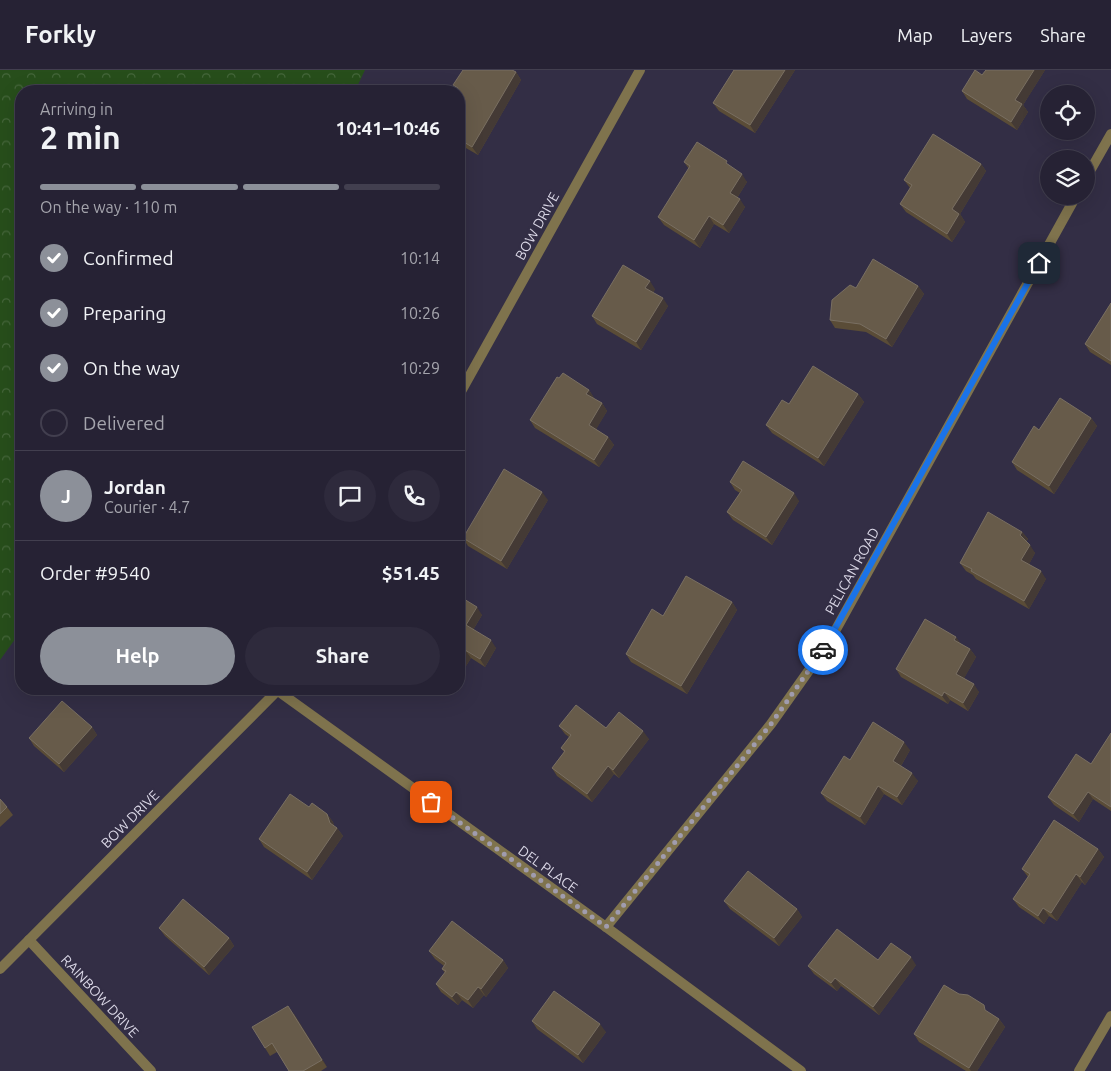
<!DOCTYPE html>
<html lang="en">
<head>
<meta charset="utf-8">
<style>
	:root { --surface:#262234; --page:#2e2a3c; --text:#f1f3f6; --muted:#a4a4ac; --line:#423f4f; --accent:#8c9099 }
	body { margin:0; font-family:Ubuntu,sans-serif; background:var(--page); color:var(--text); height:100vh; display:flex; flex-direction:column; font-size:19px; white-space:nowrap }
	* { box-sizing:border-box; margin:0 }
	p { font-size:16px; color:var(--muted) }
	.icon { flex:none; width:28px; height:28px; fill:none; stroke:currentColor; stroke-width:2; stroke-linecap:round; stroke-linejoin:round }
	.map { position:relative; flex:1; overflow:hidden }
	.side { position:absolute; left:15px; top:15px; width:450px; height:610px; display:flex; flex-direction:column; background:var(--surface); border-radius:20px; box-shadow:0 5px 20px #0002,0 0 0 1px var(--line) }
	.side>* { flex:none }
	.tools { position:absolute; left:1040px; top:15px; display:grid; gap:10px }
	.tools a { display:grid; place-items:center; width:55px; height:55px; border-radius:50%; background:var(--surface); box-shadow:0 5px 20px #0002,0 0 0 1px var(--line); font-size:25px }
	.pin { position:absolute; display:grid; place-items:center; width:42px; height:42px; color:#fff; margin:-21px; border-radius:10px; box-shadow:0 2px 8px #0006 }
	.courier { position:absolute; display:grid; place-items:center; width:50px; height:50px; margin:-25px; border:4px solid #1a73e8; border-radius:50%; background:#fff; color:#222; box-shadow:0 1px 6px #0007 }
	.overview em { font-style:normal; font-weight:700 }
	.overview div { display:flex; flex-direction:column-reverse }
	.overview { display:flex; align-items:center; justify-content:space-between; height:85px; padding:0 25px }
	h1 { font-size:32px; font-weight:700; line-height:38px }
	.bar { display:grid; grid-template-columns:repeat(4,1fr); gap:8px 5px; align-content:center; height:60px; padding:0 25px }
	.bar i { height:6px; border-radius:4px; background:var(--line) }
	.bar .active { background:var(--accent) }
	.bar p { grid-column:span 4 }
	.line { display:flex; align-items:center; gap:12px; padding:0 25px; border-top:1px solid var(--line) }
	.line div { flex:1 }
	.round { display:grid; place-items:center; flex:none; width:52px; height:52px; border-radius:26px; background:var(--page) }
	ol { padding:0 25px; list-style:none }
	li { display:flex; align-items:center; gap:15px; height:55px }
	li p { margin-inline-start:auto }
	li .icon { padding:5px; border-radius:50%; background:var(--accent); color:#fff; stroke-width:4 }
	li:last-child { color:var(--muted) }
	li i { width:28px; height:28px; border:2px solid var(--line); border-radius:50% }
	.cta { display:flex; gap:10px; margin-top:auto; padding:10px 25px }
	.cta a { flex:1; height:58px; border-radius:30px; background:var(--accent); color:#fff; font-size:20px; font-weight:700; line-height:58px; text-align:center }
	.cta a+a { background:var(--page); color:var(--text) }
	header { display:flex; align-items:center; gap:30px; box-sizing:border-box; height:70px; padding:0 25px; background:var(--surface); border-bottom:1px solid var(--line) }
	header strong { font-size:24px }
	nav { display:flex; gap:28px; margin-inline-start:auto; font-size:18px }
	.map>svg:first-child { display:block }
</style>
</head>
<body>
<header>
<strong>Forkly</strong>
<nav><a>Map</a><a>Layers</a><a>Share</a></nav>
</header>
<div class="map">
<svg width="1111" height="1001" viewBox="0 0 1111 1001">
	<defs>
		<pattern id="forest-crowns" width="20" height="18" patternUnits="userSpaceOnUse" patternTransform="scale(1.25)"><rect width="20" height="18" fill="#274e1b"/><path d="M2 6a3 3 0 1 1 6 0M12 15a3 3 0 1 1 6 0" fill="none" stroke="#46673c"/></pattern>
	</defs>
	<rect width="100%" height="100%" fill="#332e45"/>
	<path fill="url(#forest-crowns)" d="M0 0H365L355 21H21V561L0 590Z"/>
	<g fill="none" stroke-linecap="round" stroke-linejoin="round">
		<g stroke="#7f734d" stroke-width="10">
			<path d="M1086 108 1111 64"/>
			<path d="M459 325 640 0"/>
			<path d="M278 621 606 857 801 1001"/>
			<path d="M606 857 771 654 829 572 1076 126"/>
			<path d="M29 870 151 1001"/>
			<path d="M0 899 279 619"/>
			<path d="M1079 1001 1111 946"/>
		</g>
	</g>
	<g fill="#5a4c37">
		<path d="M734 0H795L755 63 719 41 713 33Z"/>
		<path d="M986 0H1045L1023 35 1028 42 1017 60 967 29 962 21 982 5Z"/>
		<path d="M516 2 521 10 478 85 459 74V21L453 15Z"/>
		<path d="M684 92 731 97 747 112 737 128 745 137 729 163 714 154 700 178 664 155 658 147 689 99Z"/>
		<path d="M981 94 986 101 960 144 965 152 952 172 906 142 900 134 910 118 904 110Z"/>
		<path d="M918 216 924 224 892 277 866 262 835 258 830 250Z"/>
		<path d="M655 219 653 223 668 236 641 280 597 254 592 246Z"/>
		<path d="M1111 233V295L1090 282 1085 274Z"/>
		<path d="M589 320 594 328V329L602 333 607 341 596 359 608 367 614 375 599 397 535 358 530 350Z"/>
		<path d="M858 324 864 332 824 396 772 363 766 355Z"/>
		<path d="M1091 348 1097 356 1054 424 1017 400 1012 392 1039 360Z"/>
		<path d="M730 412 799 431 772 475 733 450 727 442 740 423 735 420Z"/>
		<path d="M548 430 507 499 468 476 463 468Z"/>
		<path d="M1022 462 1028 469 1026 472 1035 483 1029 494 1046 509 1029 539 976 509 973 505 966 501 960 493Z"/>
		<path d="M459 526 482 545 473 560 496 578 485 597 471 588 459 607Z"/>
		<path d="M732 532 737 540 687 624 631 592 626 584 663 546Z"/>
		<path d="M961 574 970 579 976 587 964 608 979 622 968 641 950 630 948 634 901 607 896 599Z"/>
		<path d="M559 656 606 658 649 669 619 708 614 704 592 732 557 706 552 698 564 682 561 678 569 667 565 664Z"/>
		<path d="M92 657 97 665 64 702 34 676 29 668Z"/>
		<path d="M1111 663V741L1093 729 1079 752 1054 735 1048 727 1091 694Z"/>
		<path d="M910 680 901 696 918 711 902 735 884 724 865 755 827 731 821 723 850 690Z"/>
		<path d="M0 729 7 737 13 745 0 757Z"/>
		<path d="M327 744 333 752 334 756 337 758 343 766 312 810 264 777 259 769Z"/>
		<path d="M1098 779 1104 787 1085 815 1082 812 1057 851 1049 846 1044 854 1019 837 1013 829 1028 807 1022 799Z"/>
		<path d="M724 831 797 839 802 847 779 876 730 839Z"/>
		<path d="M159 858 229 868 234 876 209 905 165 866Z"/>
		<path d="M429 881 503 890 508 898 486 927 484 925 473 938 462 930 458 935 441 922 436 914 445 903 442 899 444 896 435 889Z"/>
		<path d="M916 895 879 945 841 916 837 921 814 904 808 896Z"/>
		<path d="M990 943 999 949 1005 957 977 1001H966L919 972 914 964Z"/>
		<path d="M294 944 327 997 321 1001H289L277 982 270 986 265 978Z"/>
		<path d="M532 951 606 962 583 993 537 959Z"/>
	</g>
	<g fill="#443a35">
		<path d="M785 0H795L755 63 750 55Z"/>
		<path d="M1034 0H1045L1023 35 1028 42 1017 60 1011 52 1015 30Z"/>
		<path d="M516 2 521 10 478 85 472 77Z"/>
		<path d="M981 94 986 101 960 144 965 152 952 172 947 164 952 139Z"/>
		<path d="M742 104 747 112 735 131 730 123Z"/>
		<path d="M740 129 745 137 729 163 723 155Z"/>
		<path d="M709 146 714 154 700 178 694 170Z"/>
		<path d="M650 211 655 219 651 226 645 218Z"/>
		<path d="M918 216 924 224 892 277 886 269Z"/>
		<path d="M663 228 668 236 641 280 636 272Z"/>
		<path d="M589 320 594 328 592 332 586 324Z"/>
		<path d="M858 324 864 332 824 396 818 388Z"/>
		<path d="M602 333 607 341 594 363 589 355Z"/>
		<path d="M1091 348 1097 356 1054 424 1049 416Z"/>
		<path d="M608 367 614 375 599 397 594 390Z"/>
		<path d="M542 422 548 430 507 499 501 491Z"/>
		<path d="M794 423 799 431 772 475 766 467Z"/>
		<path d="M1022 462 1028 469 1025 473 1020 465Z"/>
		<path d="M1030 475 1035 483 1027 498 1021 490Z"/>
		<path d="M1041 501 1046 509 1029 539 1024 531Z"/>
		<path d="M732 532 737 540 687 624 681 616Z"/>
		<path d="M477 537 482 545 471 563 466 555Z"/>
		<path d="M956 567 962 575 954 570Z"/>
		<path d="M491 570 496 578 485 597 480 589Z"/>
		<path d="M970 579 976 587 962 612 956 604Z"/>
		<path d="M465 580 471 588 459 607V590Z"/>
		<path d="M974 614 979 622 968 641 963 633Z"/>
		<path d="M944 622 950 630 948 634 942 626Z"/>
		<path d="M92 657 97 665 64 702 59 694Z"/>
		<path d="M643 661 649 669 619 708 613 700Z"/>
		<path d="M904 672 910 680 899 699 893 691Z"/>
		<path d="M608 696 614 704 592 732 587 724Z"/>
		<path d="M912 703 918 711 902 735 897 727Z"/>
		<path d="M878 716 884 724 865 755 860 747Z"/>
		<path d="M1088 722 1093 729 1079 752 1073 744Z"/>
		<path d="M327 744 333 752 335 761 330 753Z"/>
		<path d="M337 758 343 766 312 810 307 802Z"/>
		<path d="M1098 779 1104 787 1085 815 1080 807Z"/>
		<path d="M1076 804 1082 812 1057 851 1051 843Z"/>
		<path d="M1043 838 1049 846 1044 854 1038 846Z"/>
		<path d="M797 839 802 847 779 876 774 868Z"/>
		<path d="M229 868 234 876 209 905 204 897Z"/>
		<path d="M911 887 916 895 879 945 873 937Z"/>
		<path d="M503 890 508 898 486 927 481 919Z"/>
		<path d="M835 908 841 916 837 921 831 913Z"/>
		<path d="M478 917 484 925 473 938 468 930Z"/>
		<path d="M456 922 462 930 458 935 452 927Z"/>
		<path d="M288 936 294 944 327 997 322 990Z"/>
		<path d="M999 949 1005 957 977 1001H971L969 998Z"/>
		<path d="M600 954 606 962 583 993 578 985Z"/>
	</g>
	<g fill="#675b4a" stroke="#796f62">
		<path d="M463 0H512L516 2 472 77 459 69V21H456L458 18 453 15Z"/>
		<path d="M734 0H785L750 55 713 33Z"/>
		<path d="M975 0 982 5 986 0H1034L1015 30 1022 34 1011 52 962 21Z"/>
		<path d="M933 64 981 94 952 139 959 144 947 164 900 134 912 115 904 110Z"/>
		<path d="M697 72 727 91 726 93 742 104 730 123 740 129 723 155 709 146 694 170 658 147 690 96 684 92Z"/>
		<path d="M873 189 918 216 886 269 860 254 830 250 832 230 850 215 856 218Z"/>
		<path d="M623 195 650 211 645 218 663 228 636 272 592 246Z"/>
		<path d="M1111 233V291L1085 274Z"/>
		<path d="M813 296 858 324 818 388 766 355 782 330 789 334Z"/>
		<path d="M563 303 589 320 586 324 602 333 589 355 608 367 594 390 530 350 557 307 559 308Z"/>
		<path d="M1060 328 1091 348 1049 416 1012 392 1034 356 1039 360Z"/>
		<path d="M743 391 794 423 766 467 727 442 742 420 730 412Z"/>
		<path d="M504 399 542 422 501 491 463 468Z"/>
		<path d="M988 442 1022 462 1020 465 1030 475 1021 490 1041 501 1024 531 971 501 972 499 960 493Z"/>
		<path d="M686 506 732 532 681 616 626 584 652 539 663 546Z"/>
		<path d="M459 526 477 537 466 555 491 570 480 589 465 580 459 590Z"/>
		<path d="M925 549 956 567 954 570 970 579 956 604 974 614 963 633 944 622 942 626 896 599Z"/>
		<path d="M62 631 92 657 59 694 29 668Z"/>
		<path d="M576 635 606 658 619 642 643 661 613 700 608 696 587 724 552 698 565 681 561 678 571 665 559 656Z"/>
		<path d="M873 652 904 672 893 691 912 703 897 727 878 716 860 747 821 723 844 686 850 690Z"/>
		<path d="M1111 663V737L1088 722 1073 744 1048 727 1076 684 1091 694Z"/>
		<path d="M290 724 309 737 312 733 327 744 330 753 337 758 307 802 259 769Z"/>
		<path d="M0 729 7 737 0 744Z"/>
		<path d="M1054 750 1098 779 1080 807 1076 804 1051 843 1043 838 1038 846 1013 829 1030 804 1022 799Z"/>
		<path d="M748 801 797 839 774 868 724 831Z"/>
		<path d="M183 829 229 868 204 897 159 858Z"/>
		<path d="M452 851 503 890 481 919 478 917 468 930 456 922 452 927 436 914 446 901 442 899 446 893 429 881Z"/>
		<path d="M837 859 878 890 891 873 911 887 873 937 835 908 831 913 808 896Z"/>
		<path d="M944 915 959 924 968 925 984 935 985 940 999 949 969 998 914 964Z"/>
		<path d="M554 921 600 954 578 985 532 951Z"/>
		<path d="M288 936 322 990 303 1001H289L272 973 265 978 252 957Z"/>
	</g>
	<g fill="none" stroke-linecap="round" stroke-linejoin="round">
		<path stroke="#a09cae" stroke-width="5" stroke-dasharray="0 9" d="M431 732 606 857 771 654 823 580"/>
		<path stroke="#1a73e8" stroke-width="6" d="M823 580 1039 193"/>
	</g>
	<g text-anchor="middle" stroke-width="4" stroke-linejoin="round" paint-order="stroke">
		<g font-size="14" fill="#dad7e6" stroke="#332e45">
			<text transform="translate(537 156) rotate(-61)" y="5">BOW DRIVE</text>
			<text transform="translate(852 501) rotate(-61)" y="5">PELICAN ROAD</text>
			<text transform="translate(130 749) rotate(-45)" y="5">BOW DRIVE</text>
			<text transform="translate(548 799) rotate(36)" y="5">DEL PLACE</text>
			<text transform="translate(100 926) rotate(47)" y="5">RAINBOW DRIVE</text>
		</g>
	</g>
</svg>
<div class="tools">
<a><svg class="icon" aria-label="locate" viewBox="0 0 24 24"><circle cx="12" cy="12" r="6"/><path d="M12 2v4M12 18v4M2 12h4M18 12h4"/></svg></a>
<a><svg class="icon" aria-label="layers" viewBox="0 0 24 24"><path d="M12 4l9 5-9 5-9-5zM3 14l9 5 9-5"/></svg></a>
</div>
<div class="pin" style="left:431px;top:732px;background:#ea580c"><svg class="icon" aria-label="bag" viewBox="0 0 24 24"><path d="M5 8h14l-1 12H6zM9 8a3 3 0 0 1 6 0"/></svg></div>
<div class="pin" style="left:1039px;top:193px;background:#1f2937"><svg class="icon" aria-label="home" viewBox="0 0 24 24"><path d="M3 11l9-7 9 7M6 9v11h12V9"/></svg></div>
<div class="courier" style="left:823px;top:580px"><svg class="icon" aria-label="car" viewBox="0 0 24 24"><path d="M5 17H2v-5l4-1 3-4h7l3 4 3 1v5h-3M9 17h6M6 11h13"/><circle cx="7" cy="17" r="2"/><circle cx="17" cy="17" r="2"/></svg></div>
<section class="side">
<div class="overview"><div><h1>2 min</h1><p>Arriving in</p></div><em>10:41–10:46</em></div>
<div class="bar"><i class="active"></i><i class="active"></i><i class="active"></i><i></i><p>On the way · 110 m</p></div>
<ol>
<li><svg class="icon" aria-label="check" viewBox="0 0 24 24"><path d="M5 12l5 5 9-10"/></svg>Confirmed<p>10:14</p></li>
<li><svg class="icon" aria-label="check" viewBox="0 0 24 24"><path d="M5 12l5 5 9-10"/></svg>Preparing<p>10:26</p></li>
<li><svg class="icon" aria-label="check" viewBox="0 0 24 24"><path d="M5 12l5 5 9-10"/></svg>On the way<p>10:29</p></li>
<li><i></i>Delivered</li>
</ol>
<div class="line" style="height:90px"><b class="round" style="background:var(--accent);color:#fff">J</b><div><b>Jordan</b><p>Courier · 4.7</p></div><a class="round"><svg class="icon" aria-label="chat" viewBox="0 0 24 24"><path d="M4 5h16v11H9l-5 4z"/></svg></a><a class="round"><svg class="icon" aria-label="phone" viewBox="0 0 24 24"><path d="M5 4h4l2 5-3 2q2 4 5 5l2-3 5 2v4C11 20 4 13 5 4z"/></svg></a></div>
<div class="line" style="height:65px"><div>Order #9540</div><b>$51.45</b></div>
<div class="cta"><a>Help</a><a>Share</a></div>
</section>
</div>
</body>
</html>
